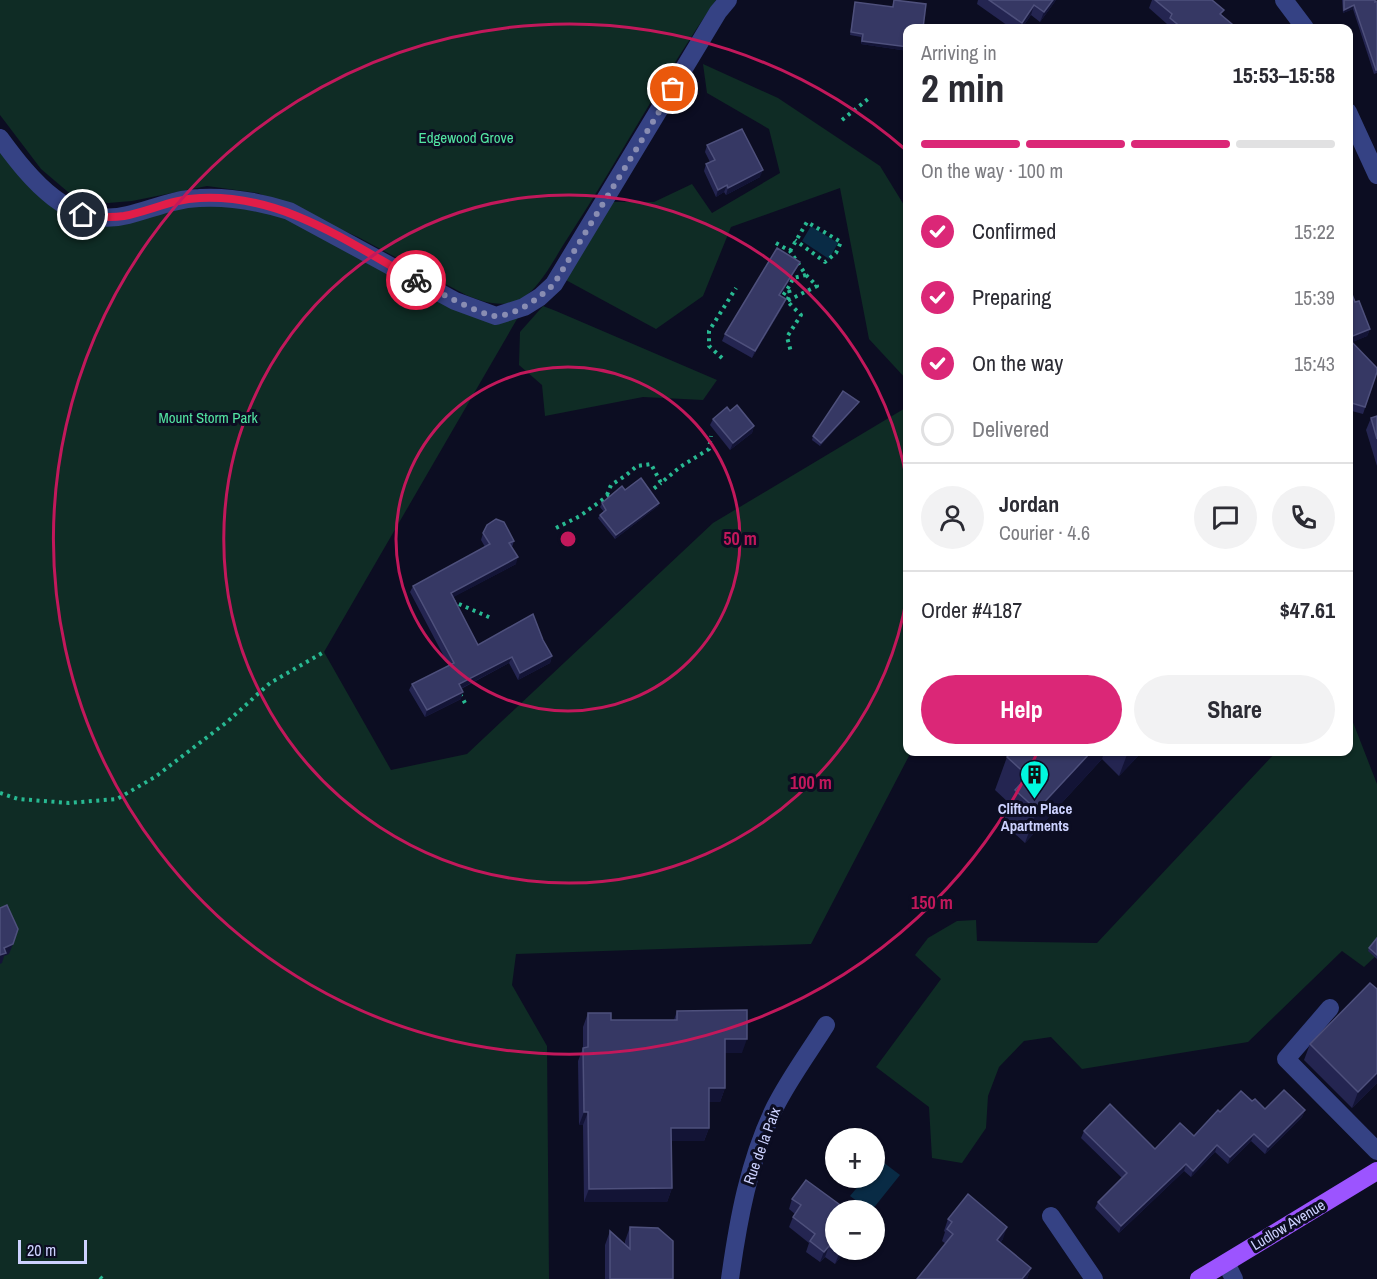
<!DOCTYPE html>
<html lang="en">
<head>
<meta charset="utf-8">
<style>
	:root { --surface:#fff; --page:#f2f2f3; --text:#2b2b33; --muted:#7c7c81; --line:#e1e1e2; --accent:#db2777 }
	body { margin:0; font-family:"Archivo Narrow",sans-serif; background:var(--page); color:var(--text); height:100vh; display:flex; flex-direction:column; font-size:22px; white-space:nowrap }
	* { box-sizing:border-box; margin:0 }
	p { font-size:20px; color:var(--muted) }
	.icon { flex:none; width:33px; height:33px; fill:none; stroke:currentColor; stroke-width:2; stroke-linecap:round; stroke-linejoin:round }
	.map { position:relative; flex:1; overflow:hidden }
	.sheet { position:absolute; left:903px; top:24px; width:450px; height:732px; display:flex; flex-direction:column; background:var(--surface); border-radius:12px; box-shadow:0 2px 4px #0004 }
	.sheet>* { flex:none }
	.buttons { position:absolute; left:825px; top:1128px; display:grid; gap:12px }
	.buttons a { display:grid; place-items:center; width:60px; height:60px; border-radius:50%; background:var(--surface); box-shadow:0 2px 4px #0004; font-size:30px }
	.scale { position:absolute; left:18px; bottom:15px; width:69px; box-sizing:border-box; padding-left:6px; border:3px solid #cdd2ff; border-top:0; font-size:16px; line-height:21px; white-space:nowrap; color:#cdd2ff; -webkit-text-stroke:4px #0c0d22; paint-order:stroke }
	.pin { position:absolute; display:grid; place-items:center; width:51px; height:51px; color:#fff; margin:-26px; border:3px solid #fff; border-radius:50%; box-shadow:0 2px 6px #0007 }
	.courier { position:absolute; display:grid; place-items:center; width:60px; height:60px; margin:-30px; border:4px solid #e11d48; border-radius:50%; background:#fff; color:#222; box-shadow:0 2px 8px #0007 }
	.head em { font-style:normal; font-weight:700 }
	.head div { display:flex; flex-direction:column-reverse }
	.head { display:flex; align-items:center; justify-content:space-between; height:102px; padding:0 18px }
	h1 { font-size:39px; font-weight:700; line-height:45px }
	.bar { display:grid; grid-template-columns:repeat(4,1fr); gap:9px 6px; align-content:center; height:72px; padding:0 18px }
	.bar i { height:8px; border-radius:4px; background:var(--line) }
	.bar .selected { background:var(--accent) }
	.bar p { grid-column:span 4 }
	.line { display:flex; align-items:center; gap:15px; padding:0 18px; border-top:2px solid var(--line) }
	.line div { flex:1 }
	.round { display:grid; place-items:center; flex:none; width:63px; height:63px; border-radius:32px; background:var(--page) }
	ol { padding:0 18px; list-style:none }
	li { display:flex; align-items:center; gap:18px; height:66px }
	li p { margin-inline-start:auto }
	li .icon { padding:6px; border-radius:50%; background:var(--accent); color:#fff; stroke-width:4 }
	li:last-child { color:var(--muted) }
	li i { width:33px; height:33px; border:3px solid var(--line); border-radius:50% }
	.cta { display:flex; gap:12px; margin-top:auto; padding:12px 18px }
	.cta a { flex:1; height:69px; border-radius:36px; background:var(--accent); color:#fff; font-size:24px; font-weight:700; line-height:69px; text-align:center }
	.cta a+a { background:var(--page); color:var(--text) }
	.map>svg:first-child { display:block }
</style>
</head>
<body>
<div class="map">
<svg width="1377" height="1279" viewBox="0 0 1377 1279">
	<rect width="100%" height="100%" fill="#0c0d22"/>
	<g fill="#0f2c25">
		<path d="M0 0H716C663 76 620 158 569 236 556 255 540 290 519 300 501 308 483 302 466 295L358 237 258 193 207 186 132 201 108 203 86 200 68 192 41 169 0 115Z"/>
		<path d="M703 64 778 98 880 166 907 210V380L869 339 840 188 731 227 703 296 656 329 564 279 612 202H654L692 184 712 213 780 173 769 129 707 93Z"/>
		<path d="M0 138 83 215 167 203 261 202 496 316 524 307 324 652 391 770 467 754 713 523 907 407 908 752H911L811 944 516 954 512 985 547 1046 549 1279H0Z"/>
		<path d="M543 306 556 311 717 380 703 400 643 397 545 416 542 385 519 365 520 332Z"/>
		<path d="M1349 712 1377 784V955L1364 967 1342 951 1248 1042 1082 1069 1051 1037 1024 1041 999 1067 988 1096 986 1128 962 1163 932 1158 929 1107 876 1067 941 979 915 955 928 938 957 921 976 920 977 941 1097 943 1276 752H1348Z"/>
	</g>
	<g fill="#092b45">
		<path d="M811 226 838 243 829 259 802 241Z"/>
		<path d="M879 1159 900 1175 872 1210H869L850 1196 865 1178H874L875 1165Z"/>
	</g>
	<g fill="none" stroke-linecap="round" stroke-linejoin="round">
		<g stroke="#28b992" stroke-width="4" stroke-dasharray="3 4.5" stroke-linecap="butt">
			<path d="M842 120 868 99"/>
			<path d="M776 243 790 251 806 275 817 286 787 301 781 299C785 291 790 287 793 278L806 275"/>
			<path d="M790 251 807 222 841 242 836 253 825 262 795 240"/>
			<path d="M789 290 790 294 787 301 801 315 787 337 791 352"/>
			<path d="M722 358 709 346V331L736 288"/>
			<path d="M648 493 661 483"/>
			<path d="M607 495 611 485 625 476 637 466 651 464 661 483 680 467 709 449 711 436"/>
			<path d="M556 528 580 516 609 495"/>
			<path d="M452 601 491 618"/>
			<path d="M460 694 465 703"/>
			<path d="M0 793 18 799 69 803 117 799 155 777 227 722 270 683 324 652"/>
			<path d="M100 1277 102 1279"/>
		</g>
		<g stroke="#354284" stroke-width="18">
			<path d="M1284 0 1305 28"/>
			<path d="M1348 112 1377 175"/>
			<path d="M0 138C30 179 70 230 128 215 152 209 174 199 199 198 230 196 260 202 289 211L455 301 496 316 524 307 540 297 554 284 718 12 728 0"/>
			<path d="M1330 1008 1286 1059 1377 1151"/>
			<path d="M1051 1216 1094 1279"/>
			<path d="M1226 1263 1234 1279"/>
			<path d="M730 1279C738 1221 749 1160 775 1107 789 1079 809 1052 826 1025"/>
		</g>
		<path stroke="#9c54ff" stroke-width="18" d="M1199 1279 1377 1171"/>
	</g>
	<g fill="#242551">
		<path d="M894 0 908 28V51L861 44V37L850 35 855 2 892 7Z"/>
		<path d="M978 0H1056L1040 22 1031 15 1022 28H1011L977 4Z"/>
		<path d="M1152 0H1212L1222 15 1232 24 1230 28H1166L1167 24 1149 8Z"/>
		<path d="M1342 0H1375L1377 73 1374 74 1353 9 1343 13Z"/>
		<path d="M707 145 760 177 726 195 724 192 716 197 704 171 706 164 710 162 705 152Z"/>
		<path d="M800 262 797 268 780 295 786 299 783 306 752 358 722 341 725 334Z"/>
		<path d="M1348 284 1355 302 1370 329 1367 336 1352 342 1377 372 1363 414 1348 410Z"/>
		<path d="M857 405 820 446 812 440 813 436Z"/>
		<path d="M730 411 754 426 752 433 730 450 710 425 713 419Z"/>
		<path d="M1377 416V466L1366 430 1371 418Z"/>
		<path d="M625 490 659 503 658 506 615 539 598 518 600 515 604 512 600 507 602 503Z"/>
		<path d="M483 533 514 541 512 547 516 564 453 597 478 645 543 640 552 656 550 663 518 680 509 663 461 689V699L425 717 409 690 412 684 449 666 410 592 413 586 485 547 481 540Z"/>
		<path d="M1012 752H1142L1119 776 1102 759 1025 843 1003 823 1010 804 995 790 1007 757Z"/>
		<path d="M1377 938V959L1368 951 1369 948Z"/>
		<path d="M677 1011 742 1053H725V1088L720 1102H709V1128L704 1141H672V1188L667 1202H584L583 1125H579L578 1061 583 1048V1027L588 1013 611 1020H674Z"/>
		<path d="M1310 1044 1377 1083 1352 1108 1304 1060Z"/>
		<path d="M1252 1101 1265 1109 1305 1110 1302 1117 1265 1154 1251 1141 1228 1164 1215 1152 1191 1177 1184 1171 1119 1233 1095 1208 1098 1202 1122 1178 1081 1138 1084 1131 1155 1149 1194 1136 1220 1112Z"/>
		<path d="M806 1180 836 1250H846L835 1264 825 1257 820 1262 806 1252 809 1243 789 1227 793 1217 795 1214 789 1209 792 1199Z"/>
		<path d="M948 1219 1003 1239 1000 1243 1031 1268 1027 1279H917L946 1244 942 1241 945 1232 944 1231Z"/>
		<path d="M630 1227 673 1279H605V1245L610 1231 625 1245V1241Z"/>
	</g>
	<g fill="#131436">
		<path d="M1053 0H1056L1040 22 1044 12Z"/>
		<path d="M1034 5 1031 15 1022 28H1020L1022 23Z"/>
		<path d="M1354 5 1353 9 1343 13 1344 10Z"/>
		<path d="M862 41 908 47V51L861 44Z"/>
		<path d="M763 170 760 177 726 195 728 188Z"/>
		<path d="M727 185 724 192 716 197 718 190Z"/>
		<path d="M800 262 797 268 777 302 779 295Z"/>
		<path d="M786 299 783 306 752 358 755 351Z"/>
		<path d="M1370 329 1367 336 1348 344V338Z"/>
		<path d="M859 402 857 405 820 446 821 443Z"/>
		<path d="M754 426 752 433 730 450 733 443Z"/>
		<path d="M659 503 658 506 615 539 616 535Z"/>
		<path d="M518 557 516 564 448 600 451 593Z"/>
		<path d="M552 656 550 663 518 680 520 673Z"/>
		<path d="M512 657 509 663 456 691 459 684Z"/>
		<path d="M463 692 461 699 425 717 427 710Z"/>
		<path d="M1091 752H1104L1102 759 1025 843 1037 810Z"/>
		<path d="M1128 752H1142L1119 776Z"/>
		<path d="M13 944 9 954 4 956 2 963 0 964V955L4 948Z"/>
		<path d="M725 1039H747L742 1053H720Z"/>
		<path d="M1377 1073V1083L1352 1108 1358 1092Z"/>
		<path d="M709 1088H725L720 1102H704Z"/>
		<path d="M1305 1110 1302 1117 1265 1154 1268 1147Z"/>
		<path d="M584 1112H588L583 1125H579Z"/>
		<path d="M671 1128H709L704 1141H666Z"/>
		<path d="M1254 1134 1251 1141 1228 1164 1230 1157Z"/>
		<path d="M1217 1145 1215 1152 1191 1177 1193 1171Z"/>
		<path d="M1186 1164 1184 1171 1119 1233 1121 1226Z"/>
		<path d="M672 1188 667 1202H584L589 1189Z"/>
		<path d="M1007 1227 1003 1239 993 1252 997 1240Z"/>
		<path d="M829 1246 825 1257 820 1262 824 1252Z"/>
		<path d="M842 1250H846L835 1264 839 1254Z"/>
		<path d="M1031 1268 1027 1279H1022Z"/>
	</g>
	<g fill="#363864" stroke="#4e507c" stroke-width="1.5">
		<path d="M894 0 926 4 923 28H908V47L862 41 863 34 851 32 855 2 893 7Z"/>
		<path d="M989 0H1053L1044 12 1034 5 1022 23Z"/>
		<path d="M1155 0H1212L1224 10 1220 14 1232 24 1228 28H1182L1170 18 1172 14Z"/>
		<path d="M1344 0H1375V2L1377 1V70H1376L1354 5 1344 10Z"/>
		<path d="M742 129 763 170 728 188 727 185 718 190 706 164 715 160 707 145Z"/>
		<path d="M777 248 800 262 779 295 786 299 755 351 725 334Z"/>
		<path d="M1348 284 1355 302 1359 301 1370 329 1348 338Z"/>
		<path d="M1348 338 1377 368V372L1365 407 1348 402Z"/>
		<path d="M843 391 859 402 821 443 813 436Z"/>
		<path d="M737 405 754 426 733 443 713 419 727 407 730 411Z"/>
		<path d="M1377 416V439L1371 418Z"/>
		<path d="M641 478 659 503 616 535 600 515 606 510 602 503 622 486 625 490Z"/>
		<path d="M496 519 504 522 514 541 509 543 518 557 451 593 478 645 533 614 543 640 552 656 520 673 512 657 459 684 463 692 427 710 412 684 454 663 413 586 490 544 483 533 487 525Z"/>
		<path d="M1012 752H1091L1037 810 1015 790 1028 776 1007 757Z"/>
		<path d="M7 905 18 929 13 944 4 948 6 953 0 955V908Z"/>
		<path d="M1377 938V955L1369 948Z"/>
		<path d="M1370 983 1377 989V1073L1358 1092 1310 1044Z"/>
		<path d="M747 1010V1039H725V1088H709V1128H671L672 1188 589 1189 588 1112H584L583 1048 588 1047V1013H611V1020H677V1011Z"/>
		<path d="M1284 1090 1305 1110 1268 1147 1254 1134 1230 1157 1217 1145 1193 1171 1186 1164 1121 1226 1098 1202 1127 1173 1084 1131 1110 1104 1155 1149 1180 1123 1194 1136 1218 1110 1220 1112 1241 1091 1252 1101 1255 1099 1265 1109Z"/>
		<path d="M806 1180 847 1210H836V1250H842L839 1254 829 1246 824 1252 810 1241 815 1234 793 1217 801 1205 792 1199Z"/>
		<path d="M968 1194 1007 1227 997 1240 1031 1268 1022 1279H917L953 1234 947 1229 952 1222 948 1219Z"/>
		<path d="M630 1227 658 1228 673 1241V1279H610V1231L630 1249Z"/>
	</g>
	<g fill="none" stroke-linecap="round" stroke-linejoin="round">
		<path stroke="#898db2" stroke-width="6" stroke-dasharray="0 10.8" d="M416 280C431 288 483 317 497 316 519 314 539 298 554 284L673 89"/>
		<path stroke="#e11d48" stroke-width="8" d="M83 215C97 217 110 218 124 216 150 211 173 199 200 198 283 194 347 242 416 280"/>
	</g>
	<g fill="none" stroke="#c2185b" stroke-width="3">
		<circle cx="568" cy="539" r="172"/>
		<path d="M907 596A344 344 0 1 1 907 482"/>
		<path d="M1037 753A515 515 0 1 1 906 150"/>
	</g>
	<defs>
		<symbol id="building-pin" viewBox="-11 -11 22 30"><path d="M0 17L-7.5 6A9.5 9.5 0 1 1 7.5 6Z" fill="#00f8de" stroke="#0c0d22"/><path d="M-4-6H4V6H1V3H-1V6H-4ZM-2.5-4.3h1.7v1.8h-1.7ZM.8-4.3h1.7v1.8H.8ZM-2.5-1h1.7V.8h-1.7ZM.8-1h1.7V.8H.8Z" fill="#111"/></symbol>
	</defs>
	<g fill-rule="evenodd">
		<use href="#building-pin" x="1018" y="758" width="33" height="45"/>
	</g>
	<g text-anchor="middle" stroke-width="6" stroke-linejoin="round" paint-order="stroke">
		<g font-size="15" fill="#53e5a2" stroke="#0c0d22">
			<text x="466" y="143">Edgewood Grove</text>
			<text x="208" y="423">Mount Storm Park</text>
		</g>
		<g font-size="15" font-weight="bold" fill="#cdd2ff" stroke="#0c0d22">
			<text x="1035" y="814">Clifton Place<tspan x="1035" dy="17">Apartments</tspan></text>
		</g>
		<g font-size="15" fill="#cdd2ff" stroke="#0c0d22">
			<text transform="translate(762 1146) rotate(-70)" y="5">Rue de la Paix</text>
			<text transform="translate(1288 1225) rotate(-31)" y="5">Ludlow Avenue</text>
		</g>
	</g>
	<circle cx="568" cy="539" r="9" fill="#c2185b" stroke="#0c0d22" stroke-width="3"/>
	<g font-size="18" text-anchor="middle" font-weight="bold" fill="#c2185b" stroke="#0c0d22" stroke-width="6" stroke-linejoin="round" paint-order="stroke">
		<text x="740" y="545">50 m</text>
		<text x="811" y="789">100 m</text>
		<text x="932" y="909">150 m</text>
	</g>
</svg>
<div class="buttons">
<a>+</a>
<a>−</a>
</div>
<div class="scale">20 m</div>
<div class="pin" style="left:673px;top:89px;background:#ea580c"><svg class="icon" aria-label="bag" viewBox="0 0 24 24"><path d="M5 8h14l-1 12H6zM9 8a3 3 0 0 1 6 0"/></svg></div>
<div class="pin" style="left:83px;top:215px;background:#1f2937"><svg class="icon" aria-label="home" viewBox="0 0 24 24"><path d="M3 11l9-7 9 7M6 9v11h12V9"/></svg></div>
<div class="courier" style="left:416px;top:280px"><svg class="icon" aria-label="bike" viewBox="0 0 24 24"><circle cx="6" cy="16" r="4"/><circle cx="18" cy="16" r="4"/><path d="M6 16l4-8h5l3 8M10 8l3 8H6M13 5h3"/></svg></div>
<section class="sheet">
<div class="head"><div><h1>2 min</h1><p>Arriving in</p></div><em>15:53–15:58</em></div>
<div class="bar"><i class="selected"></i><i class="selected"></i><i class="selected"></i><i></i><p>On the way · 100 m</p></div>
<ol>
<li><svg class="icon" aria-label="check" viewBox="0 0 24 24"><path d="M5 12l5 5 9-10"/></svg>Confirmed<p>15:22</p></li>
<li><svg class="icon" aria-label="check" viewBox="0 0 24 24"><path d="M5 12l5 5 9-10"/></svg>Preparing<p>15:39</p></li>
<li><svg class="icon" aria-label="check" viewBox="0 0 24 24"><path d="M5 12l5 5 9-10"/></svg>On the way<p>15:43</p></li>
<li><i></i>Delivered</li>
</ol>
<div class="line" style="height:108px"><a class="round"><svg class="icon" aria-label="person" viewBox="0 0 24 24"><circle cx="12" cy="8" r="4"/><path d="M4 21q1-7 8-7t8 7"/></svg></a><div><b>Jordan</b><p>Courier · 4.6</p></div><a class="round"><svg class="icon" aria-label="chat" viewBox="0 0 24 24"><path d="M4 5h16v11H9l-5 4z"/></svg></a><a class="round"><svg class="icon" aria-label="phone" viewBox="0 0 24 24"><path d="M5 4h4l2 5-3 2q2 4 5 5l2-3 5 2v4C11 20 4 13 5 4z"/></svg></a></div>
<div class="line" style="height:78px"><div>Order #4187</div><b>$47.61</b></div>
<div class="cta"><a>Help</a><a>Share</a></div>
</section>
</div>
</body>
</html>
